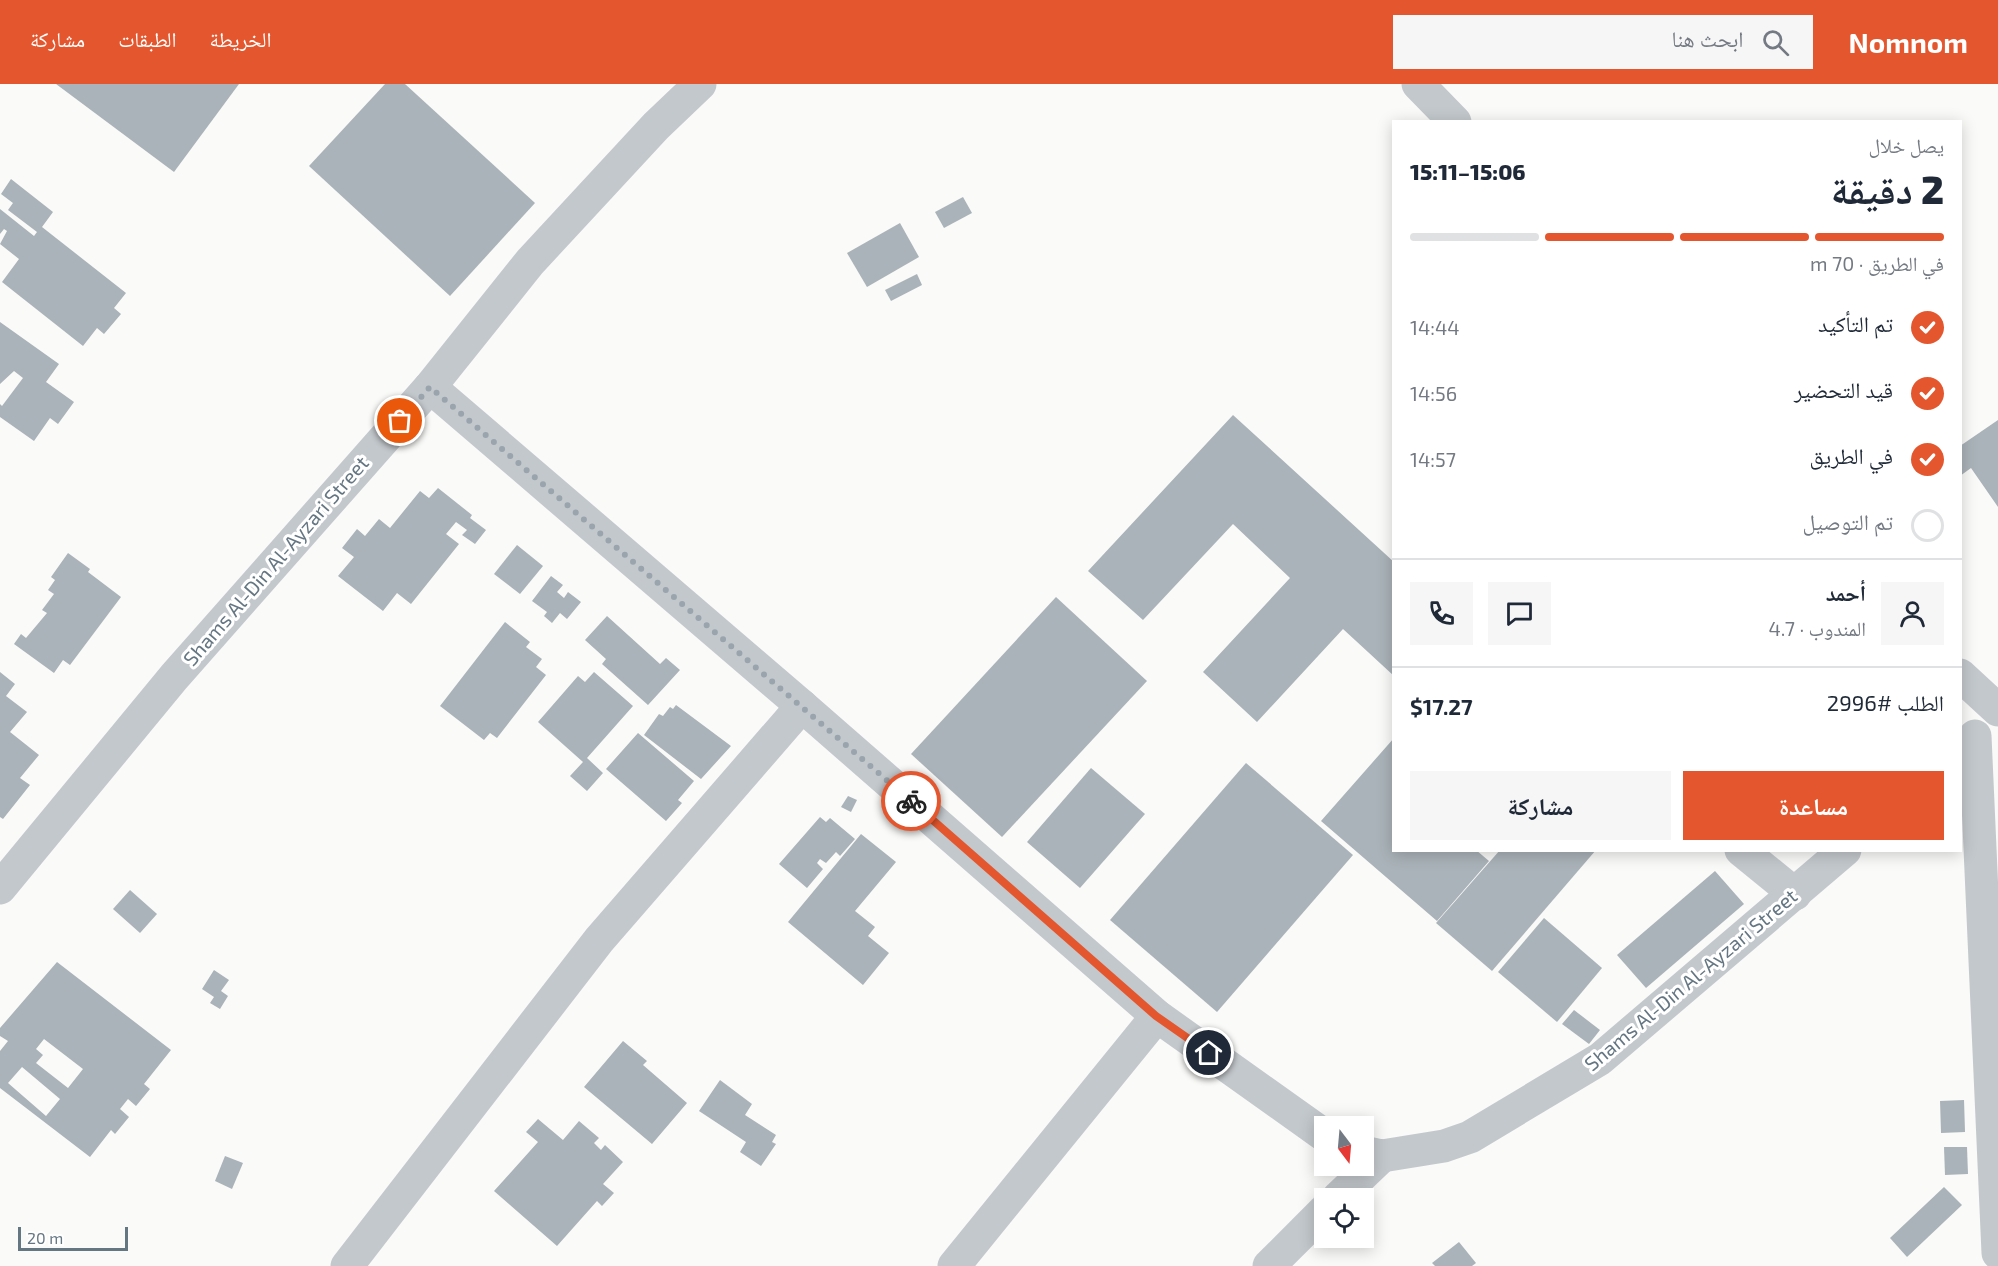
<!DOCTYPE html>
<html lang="ar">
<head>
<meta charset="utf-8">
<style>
	:root { --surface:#fff; --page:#f6f6f7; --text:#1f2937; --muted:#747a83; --line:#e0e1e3; --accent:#e4572e }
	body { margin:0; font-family:"Exo 2","Noto Naskh Arabic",sans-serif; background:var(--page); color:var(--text); direction:rtl; height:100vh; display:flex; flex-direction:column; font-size:22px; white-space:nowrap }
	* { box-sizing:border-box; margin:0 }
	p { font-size:20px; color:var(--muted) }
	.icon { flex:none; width:33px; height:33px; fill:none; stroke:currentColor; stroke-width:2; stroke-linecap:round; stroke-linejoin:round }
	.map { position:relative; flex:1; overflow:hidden; direction:ltr }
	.sheet { position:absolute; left:1392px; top:36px; width:570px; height:732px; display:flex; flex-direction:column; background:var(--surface); border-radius:0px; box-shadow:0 3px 15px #0003; direction:rtl }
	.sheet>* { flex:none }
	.needle { width:39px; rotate:164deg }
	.fabs { position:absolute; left:1314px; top:1032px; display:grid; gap:12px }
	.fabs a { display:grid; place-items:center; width:60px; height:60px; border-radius:0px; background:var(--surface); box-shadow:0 3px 15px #0003; font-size:30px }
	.scale { position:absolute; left:18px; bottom:15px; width:110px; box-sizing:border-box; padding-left:6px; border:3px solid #657683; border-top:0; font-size:16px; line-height:21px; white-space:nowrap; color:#657683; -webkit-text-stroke:4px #fff; paint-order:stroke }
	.pin { position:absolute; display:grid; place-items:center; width:51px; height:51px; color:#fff; margin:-26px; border:3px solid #fff; border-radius:50%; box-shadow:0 2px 6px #0007 }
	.courier { position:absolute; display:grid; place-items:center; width:60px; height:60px; margin:-30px; border:4px solid #e4572e; border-radius:50%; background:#fff; color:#222; box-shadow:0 2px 8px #0007 }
	.head em { font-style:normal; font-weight:800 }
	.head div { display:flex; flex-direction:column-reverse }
	.head { display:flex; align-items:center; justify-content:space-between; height:102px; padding:0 18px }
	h1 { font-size:39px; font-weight:800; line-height:45px }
	.bar { display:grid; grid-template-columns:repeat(4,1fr); gap:9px 6px; align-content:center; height:72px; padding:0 18px }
	.bar i { height:8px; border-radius:4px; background:var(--line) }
	.bar .active { background:var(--accent) }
	.bar p { grid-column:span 4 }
	.line { display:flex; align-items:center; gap:15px; padding:0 18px; border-top:2px solid var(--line) }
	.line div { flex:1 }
	.round { display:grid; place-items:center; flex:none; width:63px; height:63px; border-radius:0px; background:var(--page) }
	ol { padding:0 18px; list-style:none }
	li { display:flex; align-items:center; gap:18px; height:66px }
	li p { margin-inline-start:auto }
	li .icon { padding:6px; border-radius:50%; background:var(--accent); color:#fff; stroke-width:4 }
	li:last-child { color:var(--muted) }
	li i { width:33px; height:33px; border:3px solid var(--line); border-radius:50% }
	.cta { display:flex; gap:12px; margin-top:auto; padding:12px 18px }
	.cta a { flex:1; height:69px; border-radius:0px; background:var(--accent); color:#fff; font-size:24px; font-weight:800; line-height:69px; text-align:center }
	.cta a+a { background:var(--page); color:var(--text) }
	header { display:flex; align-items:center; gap:36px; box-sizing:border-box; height:84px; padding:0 30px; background:var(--accent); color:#fff }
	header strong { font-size:28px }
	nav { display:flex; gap:33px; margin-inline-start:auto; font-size:21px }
	.search { width:420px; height:54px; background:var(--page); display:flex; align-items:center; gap:15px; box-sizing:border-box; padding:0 21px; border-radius:0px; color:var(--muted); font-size:22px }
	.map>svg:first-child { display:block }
</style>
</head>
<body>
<header>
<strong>Nomnom</strong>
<div class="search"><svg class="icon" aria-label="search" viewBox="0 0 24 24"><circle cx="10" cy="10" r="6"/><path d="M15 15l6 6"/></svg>ابحث هنا</div>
<nav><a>الخريطة</a><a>الطبقات</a><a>مشاركة</a></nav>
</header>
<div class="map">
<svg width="1998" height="1182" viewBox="0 0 1998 1182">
	<rect width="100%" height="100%" fill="#fafaf8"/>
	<g fill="#aab3b9" fill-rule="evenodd">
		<path d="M56 0H239L174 88Z"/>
		<path d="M385 0H405L535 119 450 212 309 82Z"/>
		<path d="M11 95 53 128 42 143 126 209 114 224 121 230 104 250 97 244 83 262 2 198 19 175 0 160 7 147 4 145 0 150V125L34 152 37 148 8 126 13 119 1 110Z"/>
		<path d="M963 113 972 129 944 144 935 128Z"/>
		<path d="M900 139 919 173 867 203 847 169Z"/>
		<path d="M917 190 922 201 891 217 885 206Z"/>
		<path d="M0 238 59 280 46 298 74 318 58 340 50 334 34 357 0 333V320L2 322 23 294 14 287 0 300Z"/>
		<path d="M1233 331 1394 478V592L1343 545 1257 638 1203 588 1290 494 1233 440 1143 536 1088 487Z"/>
		<path d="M1998 336V423L1971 384 1960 392V362Z"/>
		<path d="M438 404 472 431 470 434 486 446 475 460 462 451 467 446 456 438 446 450 459 460 411 520 397 509 383 527 338 492 354 473 342 464 357 445 365 452 379 435 390 444 420 407 429 414Z"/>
		<path d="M517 461 543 482 520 510 494 490Z"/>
		<path d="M68 469 90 485 88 488 121 513 70 581 63 576 54 589 14 560 21 550 26 554 47 529 42 526 54 510 48 506 55 496 51 493Z"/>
		<path d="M551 492 563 501 557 508 564 514 568 508 581 518 567 535 560 529 552 539 544 532 547 528 532 517Z"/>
		<path d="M1056 513 1147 597 1002 753 911 670Z"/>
		<path d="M607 532 660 580 666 574 680 586 648 621 602 580 606 575 585 556Z"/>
		<path d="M505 538 530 558 526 563 542 575 536 583 546 591 497 654 490 649 484 656 440 622Z"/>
		<path d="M0 588 15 600 6 612 27 628 10 648 39 671 20 694 30 701 3 735 0 733Z"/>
		<path d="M594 588 633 622 587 674 603 689 587 707 570 692 583 678 538 638 578 592 585 598Z"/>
		<path d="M676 621 731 662 701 695 644 651 659 630 663 632 670 623 673 625Z"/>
		<path d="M638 649 694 697 678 716 682 719 666 737 606 685Z"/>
		<path d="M1394 654V766H1476L1489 777 1437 837 1321 737Z"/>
		<path d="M1246 679 1353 771 1217 928 1110 836Z"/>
		<path d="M1091 684 1145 730 1080 804 1027 758Z"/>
		<path d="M848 712 857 716 851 728 841 723Z"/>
		<path d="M820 733 826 738 830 734 855 755 840 772 836 768 826 779 820 775 817 779 823 785 807 804 779 780Z"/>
		<path d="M861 750 896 778 855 827 875 843 868 852 889 869 863 901 788 838Z"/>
		<path d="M1500 766H1596L1492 887 1436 839Z"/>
		<path d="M1715 787 1744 820 1646 904 1617 871Z"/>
		<path d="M130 806 157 830 140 849 113 825Z"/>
		<path d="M1544 834 1602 884 1557 938 1498 888Z"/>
		<path d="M57 878 171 966 144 1000 150 1005 136 1022 128 1015 120 1025 129 1033 115 1050 111 1046 90 1073 0 1004V967L8 957 0 952V944ZM44 955 83 985 68 1004 36 979 43 971 36 965ZM22 983 60 1015 46 1032 8 999Z"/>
		<path d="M214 886 229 896 221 907 228 912 220 925 210 919 214 913 202 905Z"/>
		<path d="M1574 926 1600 946 1589 960 1562 940Z"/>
		<path d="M623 957 647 977 643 981 687 1019 652 1060 584 1003Z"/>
		<path d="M720 996 752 1020 745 1031 776 1051 772 1058 776 1060 761 1082 740 1068 746 1058 699 1027Z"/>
		<path d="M1964 1016 1965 1048 1941 1049 1940 1017Z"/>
		<path d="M538 1035 563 1056 579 1037 599 1054 594 1059 601 1066 605 1061 623 1078 603 1100 614 1109 602 1122 597 1117 557 1162 494 1107 538 1058 526 1048Z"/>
		<path d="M1944 1063H1967L1968 1090 1945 1091Z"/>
		<path d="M225 1072 243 1079 232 1105 215 1097Z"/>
		<path d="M1944 1103 1962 1121 1907 1173 1890 1154Z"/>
		<path d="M1459 1158 1476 1179 1472 1182H1435L1432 1179Z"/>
	</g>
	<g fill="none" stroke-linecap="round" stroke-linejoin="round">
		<g stroke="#c3c8cc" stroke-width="33">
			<path d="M1418 0 1455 38"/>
			<path d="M430 303 802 622 1157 932 1324 1051"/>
			<path d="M1960 591 1998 626"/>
			<path d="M1975 652 1998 1169"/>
			<path d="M1741 766 1795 810"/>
			<path d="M0 804 174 593 430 303 530 178 656 42 700 0"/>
			<path d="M1364 1068 1382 1072 1444 1062 1470 1053 1600 975 1845 766"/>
			<path d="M1338 1114 1382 1072"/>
			<path d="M347 1182 599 856 802 622"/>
			<path d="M954 1182 1157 932"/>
			<path d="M1269 1182 1324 1127"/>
		</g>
	</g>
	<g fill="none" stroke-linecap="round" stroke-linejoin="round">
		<path stroke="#99a4ac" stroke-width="6" stroke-dasharray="0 10.8" d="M400 337 430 303 911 717"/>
		<path stroke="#e4572e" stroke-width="8" d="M911 717 1156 932 1209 969"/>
	</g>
	<g text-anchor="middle" stroke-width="6" stroke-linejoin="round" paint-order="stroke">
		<g font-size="20" fill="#657683" stroke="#fff">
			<text transform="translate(276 477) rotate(-49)" y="7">Shams Al-Din Al-Ayzari Street</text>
			<text transform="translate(1691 896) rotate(-40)" y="7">Shams Al-Din Al-Ayzari Street</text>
		</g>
	</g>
</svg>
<div class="fabs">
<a><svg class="needle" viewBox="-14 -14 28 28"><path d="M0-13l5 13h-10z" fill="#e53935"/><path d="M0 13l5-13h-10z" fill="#747a83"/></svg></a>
<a><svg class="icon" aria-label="locate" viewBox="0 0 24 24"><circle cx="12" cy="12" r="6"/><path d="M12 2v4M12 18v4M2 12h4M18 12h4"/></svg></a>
</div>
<div class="scale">20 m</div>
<div class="pin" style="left:400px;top:337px;background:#ea580c"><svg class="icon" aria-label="bag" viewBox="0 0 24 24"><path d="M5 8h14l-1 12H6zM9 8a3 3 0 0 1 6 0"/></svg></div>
<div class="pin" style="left:1209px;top:969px;background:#1f2937"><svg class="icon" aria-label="home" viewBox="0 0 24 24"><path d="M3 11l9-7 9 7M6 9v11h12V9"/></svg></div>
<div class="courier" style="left:911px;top:717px"><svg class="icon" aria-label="bike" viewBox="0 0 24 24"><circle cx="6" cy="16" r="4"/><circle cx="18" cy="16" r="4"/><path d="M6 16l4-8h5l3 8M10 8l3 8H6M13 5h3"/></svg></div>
<section class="sheet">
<div class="head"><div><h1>2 دقيقة</h1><p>يصل خلال</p></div><em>15:06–15:11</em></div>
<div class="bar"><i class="active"></i><i class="active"></i><i class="active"></i><i></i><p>في الطريق · 70 m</p></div>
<ol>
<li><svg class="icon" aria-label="check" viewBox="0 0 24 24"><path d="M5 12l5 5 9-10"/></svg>تم التأكيد<p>14:44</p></li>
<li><svg class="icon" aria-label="check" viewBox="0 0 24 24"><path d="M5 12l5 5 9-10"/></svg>قيد التحضير<p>14:56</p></li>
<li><svg class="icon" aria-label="check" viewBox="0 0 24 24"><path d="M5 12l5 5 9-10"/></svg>في الطريق<p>14:57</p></li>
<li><i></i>تم التوصيل</li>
</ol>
<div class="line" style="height:108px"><a class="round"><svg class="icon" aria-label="person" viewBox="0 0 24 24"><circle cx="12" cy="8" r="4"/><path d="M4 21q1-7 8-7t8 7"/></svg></a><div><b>أحمد</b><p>المندوب · 4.7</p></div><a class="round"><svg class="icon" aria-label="chat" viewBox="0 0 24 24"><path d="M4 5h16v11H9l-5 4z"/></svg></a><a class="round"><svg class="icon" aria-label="phone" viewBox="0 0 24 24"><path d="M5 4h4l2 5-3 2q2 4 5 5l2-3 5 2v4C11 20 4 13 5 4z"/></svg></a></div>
<div class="line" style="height:78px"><div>الطلب #2996</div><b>$17.27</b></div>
<div class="cta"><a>مساعدة</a><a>مشاركة</a></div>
</section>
</div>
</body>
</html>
